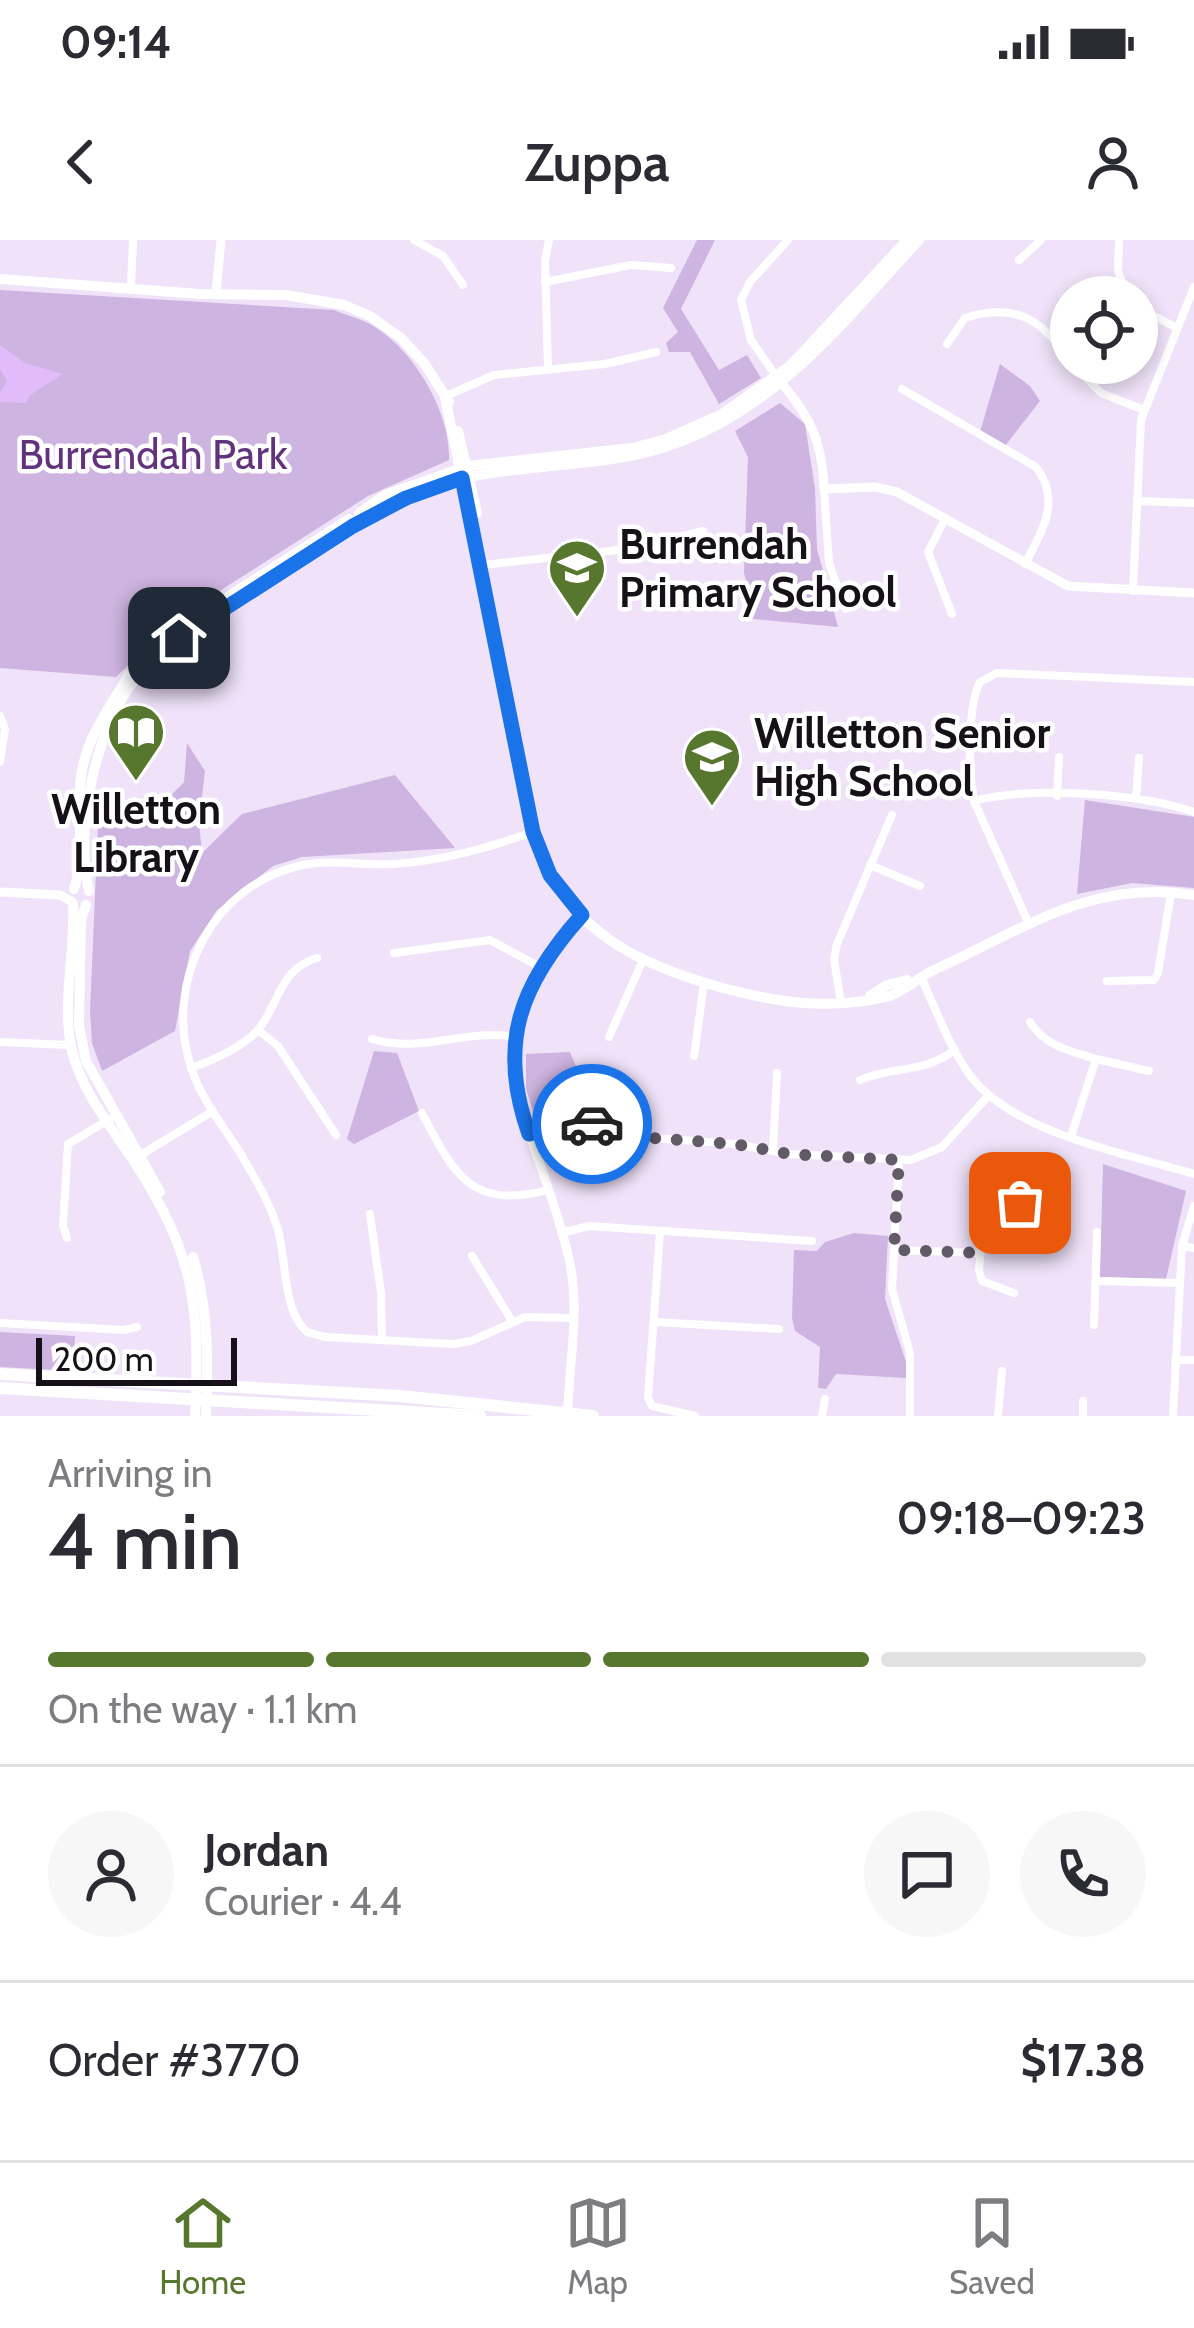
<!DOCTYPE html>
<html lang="en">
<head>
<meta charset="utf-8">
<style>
	:root { --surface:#fff; --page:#f7f7f7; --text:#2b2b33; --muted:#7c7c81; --line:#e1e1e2; --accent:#57772e }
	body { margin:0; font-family:Cabin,sans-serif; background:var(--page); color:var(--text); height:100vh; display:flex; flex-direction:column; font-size:45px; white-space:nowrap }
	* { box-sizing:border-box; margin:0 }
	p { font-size:39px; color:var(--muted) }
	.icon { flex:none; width:66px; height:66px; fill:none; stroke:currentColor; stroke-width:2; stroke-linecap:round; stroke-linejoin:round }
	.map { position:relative; height:1176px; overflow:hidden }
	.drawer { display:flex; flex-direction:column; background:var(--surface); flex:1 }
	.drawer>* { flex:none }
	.fabs { position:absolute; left:1050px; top:36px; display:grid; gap:24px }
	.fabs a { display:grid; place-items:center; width:108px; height:108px; border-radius:50%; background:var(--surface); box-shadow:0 6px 18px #0003; font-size:60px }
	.scale { position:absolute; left:36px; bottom:30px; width:201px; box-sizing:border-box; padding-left:12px; border:6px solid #161119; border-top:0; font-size:33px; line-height:42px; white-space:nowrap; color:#161119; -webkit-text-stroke:9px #fff; paint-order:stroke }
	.pin { position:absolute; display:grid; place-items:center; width:102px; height:102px; color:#fff; margin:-51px; border-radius:24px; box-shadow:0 6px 18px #0006 }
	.courier { position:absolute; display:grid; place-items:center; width:120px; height:120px; margin:-60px; border:9px solid #1a73e8; border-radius:50%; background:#fff; color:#222; box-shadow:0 3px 15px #0007 }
	.headline em { font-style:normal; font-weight:600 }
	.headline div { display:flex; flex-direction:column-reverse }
	.headline { display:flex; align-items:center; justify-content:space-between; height:204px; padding:0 48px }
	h1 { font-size:78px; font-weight:600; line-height:90px }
	.bar { display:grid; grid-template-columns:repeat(4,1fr); gap:18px 12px; align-content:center; height:144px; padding:0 48px }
	.bar i { height:15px; border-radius:9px; background:var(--line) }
	.bar .current { background:var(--accent) }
	.bar p { grid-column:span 4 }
	.line { display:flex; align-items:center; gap:30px; padding:0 48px; border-top:3px solid var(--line) }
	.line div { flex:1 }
	.round { display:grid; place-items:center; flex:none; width:126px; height:126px; border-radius:63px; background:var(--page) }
	.status { display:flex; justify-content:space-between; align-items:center; height:84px; padding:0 60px; background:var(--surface); direction:ltr }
	.status svg { height:33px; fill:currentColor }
	header { display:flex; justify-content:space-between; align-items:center; height:156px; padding:0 48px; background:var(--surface); font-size:54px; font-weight:600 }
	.tabs { display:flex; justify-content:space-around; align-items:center; height:168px; border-top:3px solid var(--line); background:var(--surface); font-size:33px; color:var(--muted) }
	.tabs a { display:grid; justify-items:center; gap:6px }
	.tabs .current { color:var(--accent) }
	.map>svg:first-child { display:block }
</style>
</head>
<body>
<div class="status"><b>09:14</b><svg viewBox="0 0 49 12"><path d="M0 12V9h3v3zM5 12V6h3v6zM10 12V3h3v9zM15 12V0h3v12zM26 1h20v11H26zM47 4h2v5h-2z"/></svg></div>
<header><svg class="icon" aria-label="back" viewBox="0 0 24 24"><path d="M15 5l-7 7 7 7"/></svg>Zuppa<svg class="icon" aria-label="person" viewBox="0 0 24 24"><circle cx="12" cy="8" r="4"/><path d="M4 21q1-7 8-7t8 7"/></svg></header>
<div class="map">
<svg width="1194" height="1176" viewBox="0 0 1194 1176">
	<rect width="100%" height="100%" fill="#efe2f9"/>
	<g fill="#ceb4e0">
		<path d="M697 0H715L681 69 719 130 747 115 761 138 719 164 690 112H669L666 103 678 92 663 68Z"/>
		<path d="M0 50 334 70C345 75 359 78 370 84 412 107 451 171 449 220L368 256 207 359 159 394 116 437 0 428Z"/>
		<path d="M1000 124 1030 146 1040 161 1005 206 980 192Z"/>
		<path d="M780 163 805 184 815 249 817 309 838 387 744 378 751 359 744 333 748 217 735 191Z"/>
		<path d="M187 503 205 531 199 582 202 613 242 574 395 535 455 608 302 617 273 626 217 670 190 711 175 791 102 831 92 803 90 771 99 562 110 560 141 586 184 542Z"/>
		<path d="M1085 560 1194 577V648L1132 643 1077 654Z"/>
		<path d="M374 811 397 813 419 871 354 904 347 899Z"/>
		<path d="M570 812 577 829 575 872 537 884 526 849V814Z"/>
		<path d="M1103 924 1186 951 1166 1039 1100 1037Z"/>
		<path d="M854 993 888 996 885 1059 907 1125 906 1138 836 1134 826 1149 818 1148 820 1107 795 1091 792 1078 794 1010 817 1011 825 1002Z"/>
		<path d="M0 1092 75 1096 73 1131 0 1127Z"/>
	</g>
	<path fill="#e1bbfa" d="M0 105 25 123 63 134 30 155 26 163 0 162V152L7 141 0 129Z"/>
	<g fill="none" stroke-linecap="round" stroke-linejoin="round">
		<g stroke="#fff" stroke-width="8">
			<path d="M414 0 443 16 463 45"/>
			<path d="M1119 0 1118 31 1128 57"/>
			<path d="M1019 20 1041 0"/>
			<path d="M545 42 631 25 671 28"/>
			<path d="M131 47 133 0"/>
			<path d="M1137 67 1177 88"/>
			<path d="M947 104 965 78C1017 62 1043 80 1071 122"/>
			<path d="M1072 123 1101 153 1144 170"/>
			<path d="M548 130 545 20 549 0"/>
			<path d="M776 136 751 100 741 60 750 42 788 0"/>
			<path d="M902 149 1036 227C1062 260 1042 291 1025 324"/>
			<path d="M446 156 494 135 605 124 656 112"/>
			<path d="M824 249 829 323 845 369"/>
			<path d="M1137 261 1194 263"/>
			<path d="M945 279 928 312 952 374"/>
			<path d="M483 325 636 308 703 291"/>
			<path d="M1133 351 1141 180 1194 47"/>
			<path d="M0 476 5 489 0 522"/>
			<path d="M1057 556 1059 517"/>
			<path d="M1136 558 1139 518"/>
			<path d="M974 561C1030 546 1139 553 1194 572"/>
			<path d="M536 591C490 607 443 621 394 624 364 626 333 619 303 625 211 644 162 744 192 830 202 861 225 888 242 916 256 940 270 963 278 990 287 1021 282 1070 307 1092L325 1097 453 1104 471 1101 525 1077 574 1078"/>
			<path d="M870 625 920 646"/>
			<path d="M1029 684 974 561C969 533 967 466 980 442L997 433 1194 442"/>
			<path d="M394 713 490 700 540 727"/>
			<path d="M921 737C936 770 950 809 972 838 1017 894 1127 914 1194 934"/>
			<path d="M1107 741 1154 740 1158 733 1171 653"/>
			<path d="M841 763 834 719 837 704 892 575"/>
			<path d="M1030 782C1045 806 1070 811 1096 819L1071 896"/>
			<path d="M258 790 278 806 336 895"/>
			<path d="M609 797 642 722"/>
			<path d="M372 799C420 814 467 788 516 797"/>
			<path d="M0 802 70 805"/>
			<path d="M694 816 704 743"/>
			<path d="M1096 819 1149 831"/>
			<path d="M191 828C212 821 243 807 258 790 280 763 279 729 317 718"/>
			<path d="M860 840C895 825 920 835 955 810"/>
			<path d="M422 873C454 934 470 970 548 950"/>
			<path d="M528 894 578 880 652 898 735 904 789 914 911 920 942 907 989 855"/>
			<path d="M773 911 777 833"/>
			<path d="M139 916 213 871"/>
			<path d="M899 920 892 1049 910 1113V1176"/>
			<path d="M370 974 381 1053 382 1100"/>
			<path d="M660 992 648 1157 652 1166 695 1176"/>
			<path d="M561 993 589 986 812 1001"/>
			<path d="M67 998 63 986 68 904 110 879"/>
			<path d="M1182 1006 1194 1008"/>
			<path d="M894 1010 979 1013"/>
			<path d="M472 1016 512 1081"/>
			<path d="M1096 1041 1178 1043"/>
			<path d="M1014 1053 982 1041 979 1030 984 974 1001 965 1020 963"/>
			<path d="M654 1082 779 1089"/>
			<path d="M0 1083 124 1090 137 1087"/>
			<path d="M1094 1085 1097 992"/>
			<path d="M1175 1120H1194"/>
			<path d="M822 1176 825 1159"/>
			<path d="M998 1176 1002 1131"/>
			<path d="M1083 1176V1161"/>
			<path d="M1173 1176 1182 1006 1194 966"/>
		</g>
		<g stroke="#fff" stroke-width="9">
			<path d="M216 54 221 0"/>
			<path d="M777 137C809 177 822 196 824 249L875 247 897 252 1068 346 1194 353"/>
			<path d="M0 652 60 655 71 661"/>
			<path d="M563 1173 568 1166C570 1118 580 1067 569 1019 536 875 458 810 582 675"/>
		</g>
		<g stroke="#fff" stroke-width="10">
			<path d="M0 39 200 54 286 55 344 65 370 76 401 98 424 123 449 162"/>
			<path d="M445 157 539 611C573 694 642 726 723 748 779 763 829 770 886 757 903 753 918 737 934 730 1024 689 1091 639 1194 655"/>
			<path d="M458 191 477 273"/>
			<path d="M359 273 385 255 468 226 632 208 666 199 722 174 791 125 907 0"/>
			<path d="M363 281C397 266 428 246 465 238 531 223 599 228 665 207 774 173 844 81 919 0"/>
			<path d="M136 424 165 397 349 279"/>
			<path d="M142 433 179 398 353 286"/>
			<path d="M74 649C86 613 76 573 81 536 87 495 110 468 129 434"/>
			<path d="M89 651C74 588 96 486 137 437"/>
			<path d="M73 663C76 711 61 763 72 811 83 854 111 886 135 923 195 1016 200 1066 195 1176"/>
			<path d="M86 665 81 680 79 786 86 821 160 952"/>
			<path d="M870 756 887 745 907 740"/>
			<path d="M193 1017C209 1070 208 1121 206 1176"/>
		</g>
		<g stroke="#fff" stroke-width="12">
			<path d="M0 1134 400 1156 593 1176"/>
			<path d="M0 1148 480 1176"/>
		</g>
	</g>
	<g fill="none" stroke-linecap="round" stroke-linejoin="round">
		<path stroke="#625a67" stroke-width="12" stroke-dasharray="0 21.6" d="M592 884 652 898 735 904 789 914 899 920 894 1010 980 1013 984 974 992 968 1020 963"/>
		<path stroke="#1a73e8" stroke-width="15" d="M179 398 353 286 406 258 462 238 533 592 550 635 582 675C520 744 497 804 529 894L570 881 592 884"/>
	</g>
	<defs>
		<symbol id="school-pin" viewBox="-11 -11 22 30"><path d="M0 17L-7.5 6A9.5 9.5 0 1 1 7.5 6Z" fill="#57772e" stroke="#fff"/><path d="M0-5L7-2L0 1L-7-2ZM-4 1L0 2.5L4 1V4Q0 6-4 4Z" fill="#fff"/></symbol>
		<symbol id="library-pin" viewBox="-11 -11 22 30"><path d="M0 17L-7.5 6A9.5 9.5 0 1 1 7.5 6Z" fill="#57772e" stroke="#fff"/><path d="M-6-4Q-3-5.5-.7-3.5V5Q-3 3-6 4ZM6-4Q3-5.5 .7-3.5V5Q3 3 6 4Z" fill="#fff"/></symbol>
	</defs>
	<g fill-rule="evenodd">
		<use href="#school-pin" x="544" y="295" width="66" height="90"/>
		<use href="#library-pin" x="103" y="459" width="66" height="90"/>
		<use href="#school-pin" x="679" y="484" width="66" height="90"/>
	</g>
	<g text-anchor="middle" stroke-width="9" stroke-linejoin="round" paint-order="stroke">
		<g font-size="42" fill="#62337c" stroke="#fff">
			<text x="153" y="229">Burrendah Park</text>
		</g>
		<g font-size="42" font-weight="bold" fill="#161119" stroke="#fff" text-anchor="start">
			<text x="619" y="319">Burrendah<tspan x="619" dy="48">Primary School</tspan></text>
			<text x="754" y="508">Willetton Senior<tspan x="754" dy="48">High School</tspan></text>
			<text x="136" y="584" text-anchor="middle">Willetton<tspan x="136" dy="48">Library</tspan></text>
		</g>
	</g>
</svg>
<div class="fabs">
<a><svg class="icon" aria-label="locate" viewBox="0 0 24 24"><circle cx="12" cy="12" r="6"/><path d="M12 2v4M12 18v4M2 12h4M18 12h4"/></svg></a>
</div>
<div class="scale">200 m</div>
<div class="pin" style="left:1020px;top:963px;background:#ea580c"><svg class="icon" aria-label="bag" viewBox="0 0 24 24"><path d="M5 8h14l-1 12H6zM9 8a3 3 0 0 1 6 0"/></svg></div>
<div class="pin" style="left:179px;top:398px;background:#1f2937"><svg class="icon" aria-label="home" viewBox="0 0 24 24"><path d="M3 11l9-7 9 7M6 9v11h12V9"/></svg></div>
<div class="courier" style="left:592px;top:884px"><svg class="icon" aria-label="car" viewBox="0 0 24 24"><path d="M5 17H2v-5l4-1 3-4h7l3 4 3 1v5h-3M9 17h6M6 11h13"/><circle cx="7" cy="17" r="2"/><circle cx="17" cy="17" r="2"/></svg></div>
</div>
<section class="drawer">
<div class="headline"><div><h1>4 min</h1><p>Arriving in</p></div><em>09:18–09:23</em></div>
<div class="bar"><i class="current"></i><i class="current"></i><i class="current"></i><i></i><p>On the way · 1.1 km</p></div>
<div class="line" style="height:216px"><a class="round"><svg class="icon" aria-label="person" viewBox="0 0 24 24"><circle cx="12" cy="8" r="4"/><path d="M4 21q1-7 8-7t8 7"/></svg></a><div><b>Jordan</b><p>Courier · 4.4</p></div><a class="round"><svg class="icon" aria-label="chat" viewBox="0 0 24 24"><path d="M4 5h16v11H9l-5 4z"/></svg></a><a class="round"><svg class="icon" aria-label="phone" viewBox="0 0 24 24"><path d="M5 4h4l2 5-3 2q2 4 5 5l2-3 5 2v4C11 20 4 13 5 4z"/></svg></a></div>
<div class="line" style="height:156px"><div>Order #3770</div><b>$17.38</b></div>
</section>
<nav class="tabs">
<a class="current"><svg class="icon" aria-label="home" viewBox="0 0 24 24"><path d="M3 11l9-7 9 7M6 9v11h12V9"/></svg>Home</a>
<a><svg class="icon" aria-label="map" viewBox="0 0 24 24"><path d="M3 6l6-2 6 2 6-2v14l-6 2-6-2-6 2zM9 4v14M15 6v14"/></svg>Map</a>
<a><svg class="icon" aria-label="saved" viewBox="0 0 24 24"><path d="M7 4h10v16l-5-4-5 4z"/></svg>Saved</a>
</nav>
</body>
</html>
